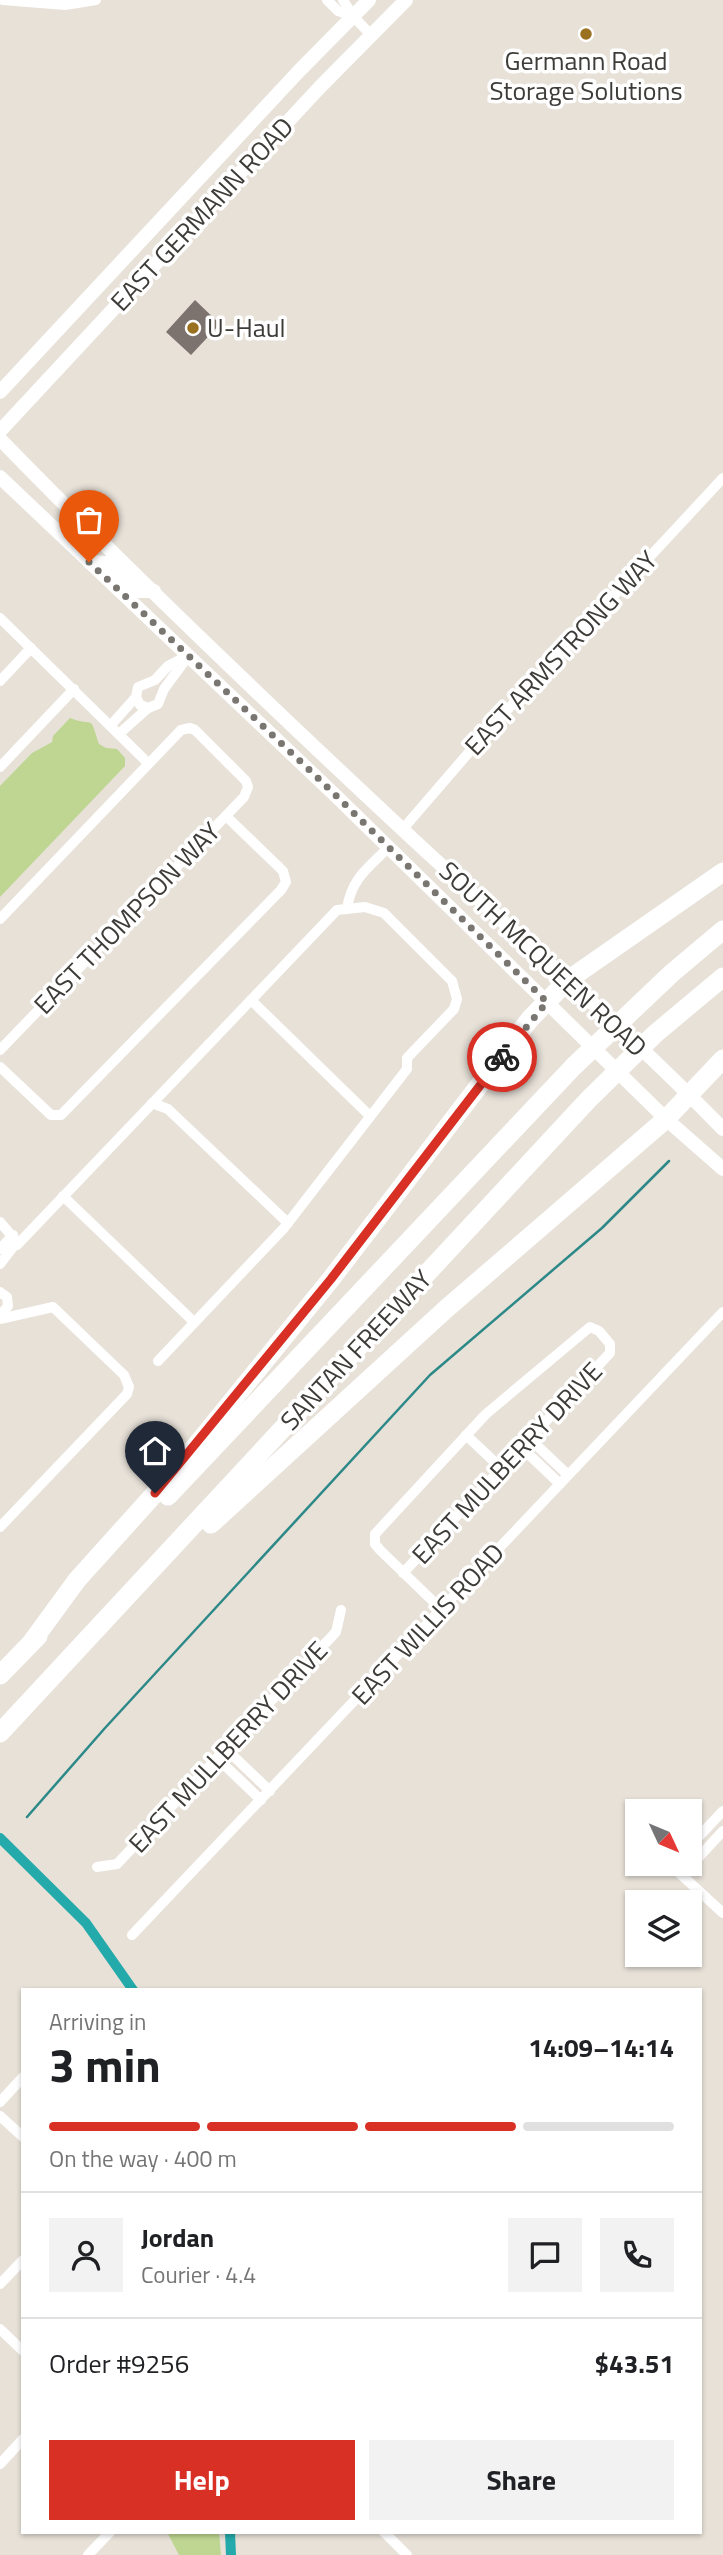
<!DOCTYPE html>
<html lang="en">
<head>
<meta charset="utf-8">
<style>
	:root { --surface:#fff; --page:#f2f2f2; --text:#202124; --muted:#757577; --line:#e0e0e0; --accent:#d93025 }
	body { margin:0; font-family:"Titillium Web",sans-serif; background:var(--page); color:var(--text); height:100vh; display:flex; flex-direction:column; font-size:26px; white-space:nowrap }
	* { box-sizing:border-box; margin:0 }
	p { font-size:23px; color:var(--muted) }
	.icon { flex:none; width:38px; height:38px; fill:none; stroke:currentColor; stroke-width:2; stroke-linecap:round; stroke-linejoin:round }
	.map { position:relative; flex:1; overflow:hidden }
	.panel { position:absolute; left:21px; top:1988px; width:681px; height:546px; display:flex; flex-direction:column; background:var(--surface); border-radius:0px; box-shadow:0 2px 5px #0004 }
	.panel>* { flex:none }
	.needle { width:46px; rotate:134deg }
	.tools { position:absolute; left:625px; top:1799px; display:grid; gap:14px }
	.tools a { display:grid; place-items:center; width:77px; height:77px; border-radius:0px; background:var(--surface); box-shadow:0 2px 5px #0004; font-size:35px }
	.pin { position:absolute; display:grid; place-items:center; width:60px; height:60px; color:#fff; margin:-72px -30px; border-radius:50% 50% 50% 0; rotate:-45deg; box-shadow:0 0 7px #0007 }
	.pin .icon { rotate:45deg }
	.courier { position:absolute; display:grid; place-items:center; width:70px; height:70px; margin:-35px; border:5px solid #d93025; border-radius:50%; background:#fff; color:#222; box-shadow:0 2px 9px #0007 }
	.headline em { font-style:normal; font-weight:700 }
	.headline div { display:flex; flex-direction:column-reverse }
	.headline { display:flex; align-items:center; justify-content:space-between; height:119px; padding:0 28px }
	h1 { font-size:46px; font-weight:700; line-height:52px }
	.bar { display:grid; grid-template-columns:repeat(4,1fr); gap:10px 7px; align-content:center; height:84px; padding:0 28px }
	.bar i { height:9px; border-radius:5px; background:var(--line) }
	.bar .selected { background:var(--accent) }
	.bar p { grid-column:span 4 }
	.line { display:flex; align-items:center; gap:18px; padding:0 28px; border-top:2px solid var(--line) }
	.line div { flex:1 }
	.round { display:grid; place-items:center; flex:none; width:74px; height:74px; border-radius:0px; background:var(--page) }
	.action { display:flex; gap:14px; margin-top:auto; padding:14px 28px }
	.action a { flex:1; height:80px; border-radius:0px; background:var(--accent); color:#fff; font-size:28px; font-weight:700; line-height:80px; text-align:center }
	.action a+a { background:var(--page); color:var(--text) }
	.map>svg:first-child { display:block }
</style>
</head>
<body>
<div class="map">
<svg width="723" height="2555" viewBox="0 0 723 2555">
	<rect width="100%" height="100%" fill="#e7e1d8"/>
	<g fill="#bfd692">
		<path d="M70 718C95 728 89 712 99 744L106 748 117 749 125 758V766L0 897V786L32 753 52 742 53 736Z"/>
		<path d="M167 2532H219L221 2555H179Z"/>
	</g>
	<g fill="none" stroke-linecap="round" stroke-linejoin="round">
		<path stroke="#2c8988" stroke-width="2.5" d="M27 1817 105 1728 430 1375 602 1228 669 1161"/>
		<g stroke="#24aaaa" stroke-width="10">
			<path d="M0 1838 86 1923 133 1990"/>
			<path d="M230 2532 231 2555"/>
		</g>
	</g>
	<path fill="#7c726e" d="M195 300 220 324 191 355 166 332Z"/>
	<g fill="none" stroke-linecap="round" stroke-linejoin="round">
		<g stroke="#fff" stroke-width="10">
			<path d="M3 0 65 5 96 0"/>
			<path d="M327 0 338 11 353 16"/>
			<path d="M343 0 353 16 370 34"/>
			<path d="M0 618 148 763"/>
			<path d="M189 655 164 689 158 704 148 708 140 705 136 697 138 687 155 680 168 666Z"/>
			<path d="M0 681 31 648"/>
			<path d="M111 725 136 697"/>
			<path d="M120 733 148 708"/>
			<path d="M0 767 74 689"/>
			<path d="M402 830 483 736 723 478"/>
			<path d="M347 909C351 879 368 868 389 847"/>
			<path d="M0 919 181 730 190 728 195 730 246 781 248 787 244 797 0 1050"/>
			<path d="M251 1000 370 1116"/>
			<path d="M0 1067 51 1115H61L281 890 286 882 283 871 226 816"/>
			<path d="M152 1103 168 1109 288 1223"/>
			<path d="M63 1196 194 1322"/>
			<path d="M0 1222 17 1242 0 1264"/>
			<path d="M17 1245 337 910 365 907 384 913 452 981 457 999 454 1009 407 1058V1069L284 1228 158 1361"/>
			<path d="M0 1249 13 1235"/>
			<path d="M0 1292 7 1297 8 1306 3 1312 5 1318"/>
			<path d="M0 1319 53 1307 124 1375 129 1387 127 1394 0 1527"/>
			<path d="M466 1435 501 1468"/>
			<path d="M529 1438 568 1475"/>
			<path d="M521 1447 560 1484"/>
			<path d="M403 1573 610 1353V1344L599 1331 590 1327 486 1414 375 1534V1544L380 1550 441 1609"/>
			<path d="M226 1749 270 1791"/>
			<path d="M217 1758 261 1800"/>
			<path d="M690 1846 723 1811"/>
			<path d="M690 1863 697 1859 723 1831"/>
			<path d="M97 1867 117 1864 336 1632 341 1610"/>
			<path d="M676 1870 723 1913"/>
			<path d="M132 1935 723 1312"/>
			<path d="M0 2102 23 2077"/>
			<path d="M0 2116 23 2137"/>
			<path d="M0 2284 23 2260"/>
			<path d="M0 2329 23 2351"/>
			<path d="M0 2464 23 2439"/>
			<path d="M384 2532 407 2555"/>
			<path d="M88 2555 110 2532"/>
		</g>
		<g stroke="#fff" stroke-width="14">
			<path d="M0 392 299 71 369 0"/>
			<path d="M0 431 320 87 406 0"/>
			<path d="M0 439C130 573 266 702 402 829 509 929 621 1024 723 1129"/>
			<path d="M0 477 336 796 666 1119 723 1169"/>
			<path d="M89 562 106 563 139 591H154"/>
		</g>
		<g stroke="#fff" stroke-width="19">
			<path d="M168 1496 574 1066 672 973 723 930"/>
			<path d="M211 1524 446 1309 666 1119 723 1059"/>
			<path d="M31 1643 77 1580 177 1469 331 1279 530 1019 568 980 723 872"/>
			<path d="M0 1675 38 1636"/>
			<path d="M0 1733 588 1100 655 1034 723 977"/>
		</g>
	</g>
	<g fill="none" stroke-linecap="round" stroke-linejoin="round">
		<path stroke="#797671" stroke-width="7" stroke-dasharray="0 12.6" d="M89 562 318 778 547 1002 502 1057"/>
		<path stroke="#d93025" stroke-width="9" d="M155 1493 331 1279 502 1057"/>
	</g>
	<g fill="#9a711e" stroke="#fff" stroke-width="2.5">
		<circle cx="586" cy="34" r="7"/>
		<circle cx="193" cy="328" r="7"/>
	</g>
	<g text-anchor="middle" stroke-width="7" stroke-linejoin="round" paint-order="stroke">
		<g font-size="26" fill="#3e3c39" stroke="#fff">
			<text x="586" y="70">Germann Road<tspan x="586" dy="30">Storage Solutions</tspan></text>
			<text x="207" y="337" text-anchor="start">U-Haul</text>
		</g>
		<g font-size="26" fill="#3e3c39" stroke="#fff">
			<text transform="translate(202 214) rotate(-47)" y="9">EAST GERMANN ROAD</text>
			<text transform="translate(561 653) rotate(-47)" y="9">EAST ARMSTRONG WAY</text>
			<text transform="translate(127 918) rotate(-46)" y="9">EAST THOMPSON WAY</text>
			<text transform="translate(543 959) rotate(43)" y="9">SOUTH MCQUEEN ROAD</text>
			<text transform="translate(356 1350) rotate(-47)" y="9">SANTAN FREEWAY</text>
			<text transform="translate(507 1463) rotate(-47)" y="9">EAST MULBERRY DRIVE</text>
			<text transform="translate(428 1624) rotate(-47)" y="9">EAST WILLIS ROAD</text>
			<text transform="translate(228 1747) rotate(-47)" y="9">EAST MULLBERRY DRIVE</text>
		</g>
	</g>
</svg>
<div class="tools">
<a><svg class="needle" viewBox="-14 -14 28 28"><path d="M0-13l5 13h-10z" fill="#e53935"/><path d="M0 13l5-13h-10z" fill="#757577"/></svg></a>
<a><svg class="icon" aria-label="layers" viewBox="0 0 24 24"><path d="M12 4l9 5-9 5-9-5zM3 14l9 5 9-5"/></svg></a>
</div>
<div class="pin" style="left:89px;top:562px;background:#ea580c"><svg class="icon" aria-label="bag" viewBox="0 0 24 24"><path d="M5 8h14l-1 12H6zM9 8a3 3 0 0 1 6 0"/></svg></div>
<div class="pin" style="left:155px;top:1493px;background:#1f2937"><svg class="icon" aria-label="home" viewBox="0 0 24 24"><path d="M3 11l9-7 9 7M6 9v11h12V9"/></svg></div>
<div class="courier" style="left:502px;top:1057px"><svg class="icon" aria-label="bike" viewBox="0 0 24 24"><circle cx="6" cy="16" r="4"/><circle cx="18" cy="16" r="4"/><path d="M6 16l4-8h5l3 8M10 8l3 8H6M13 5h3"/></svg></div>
<section class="panel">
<div class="headline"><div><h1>3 min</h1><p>Arriving in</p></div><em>14:09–14:14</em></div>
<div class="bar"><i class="selected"></i><i class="selected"></i><i class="selected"></i><i></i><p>On the way · 400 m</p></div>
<div class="line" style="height:126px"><a class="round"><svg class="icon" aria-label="person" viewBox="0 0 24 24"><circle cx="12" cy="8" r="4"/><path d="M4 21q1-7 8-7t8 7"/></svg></a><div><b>Jordan</b><p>Courier · 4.4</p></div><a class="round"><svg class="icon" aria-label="chat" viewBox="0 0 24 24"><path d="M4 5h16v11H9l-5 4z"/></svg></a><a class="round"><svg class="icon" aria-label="phone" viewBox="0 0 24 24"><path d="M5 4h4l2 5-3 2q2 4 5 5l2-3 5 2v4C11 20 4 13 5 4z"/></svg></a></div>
<div class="line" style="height:91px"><div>Order #9256</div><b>$43.51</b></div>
<div class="action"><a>Help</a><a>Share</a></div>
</section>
</div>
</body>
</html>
